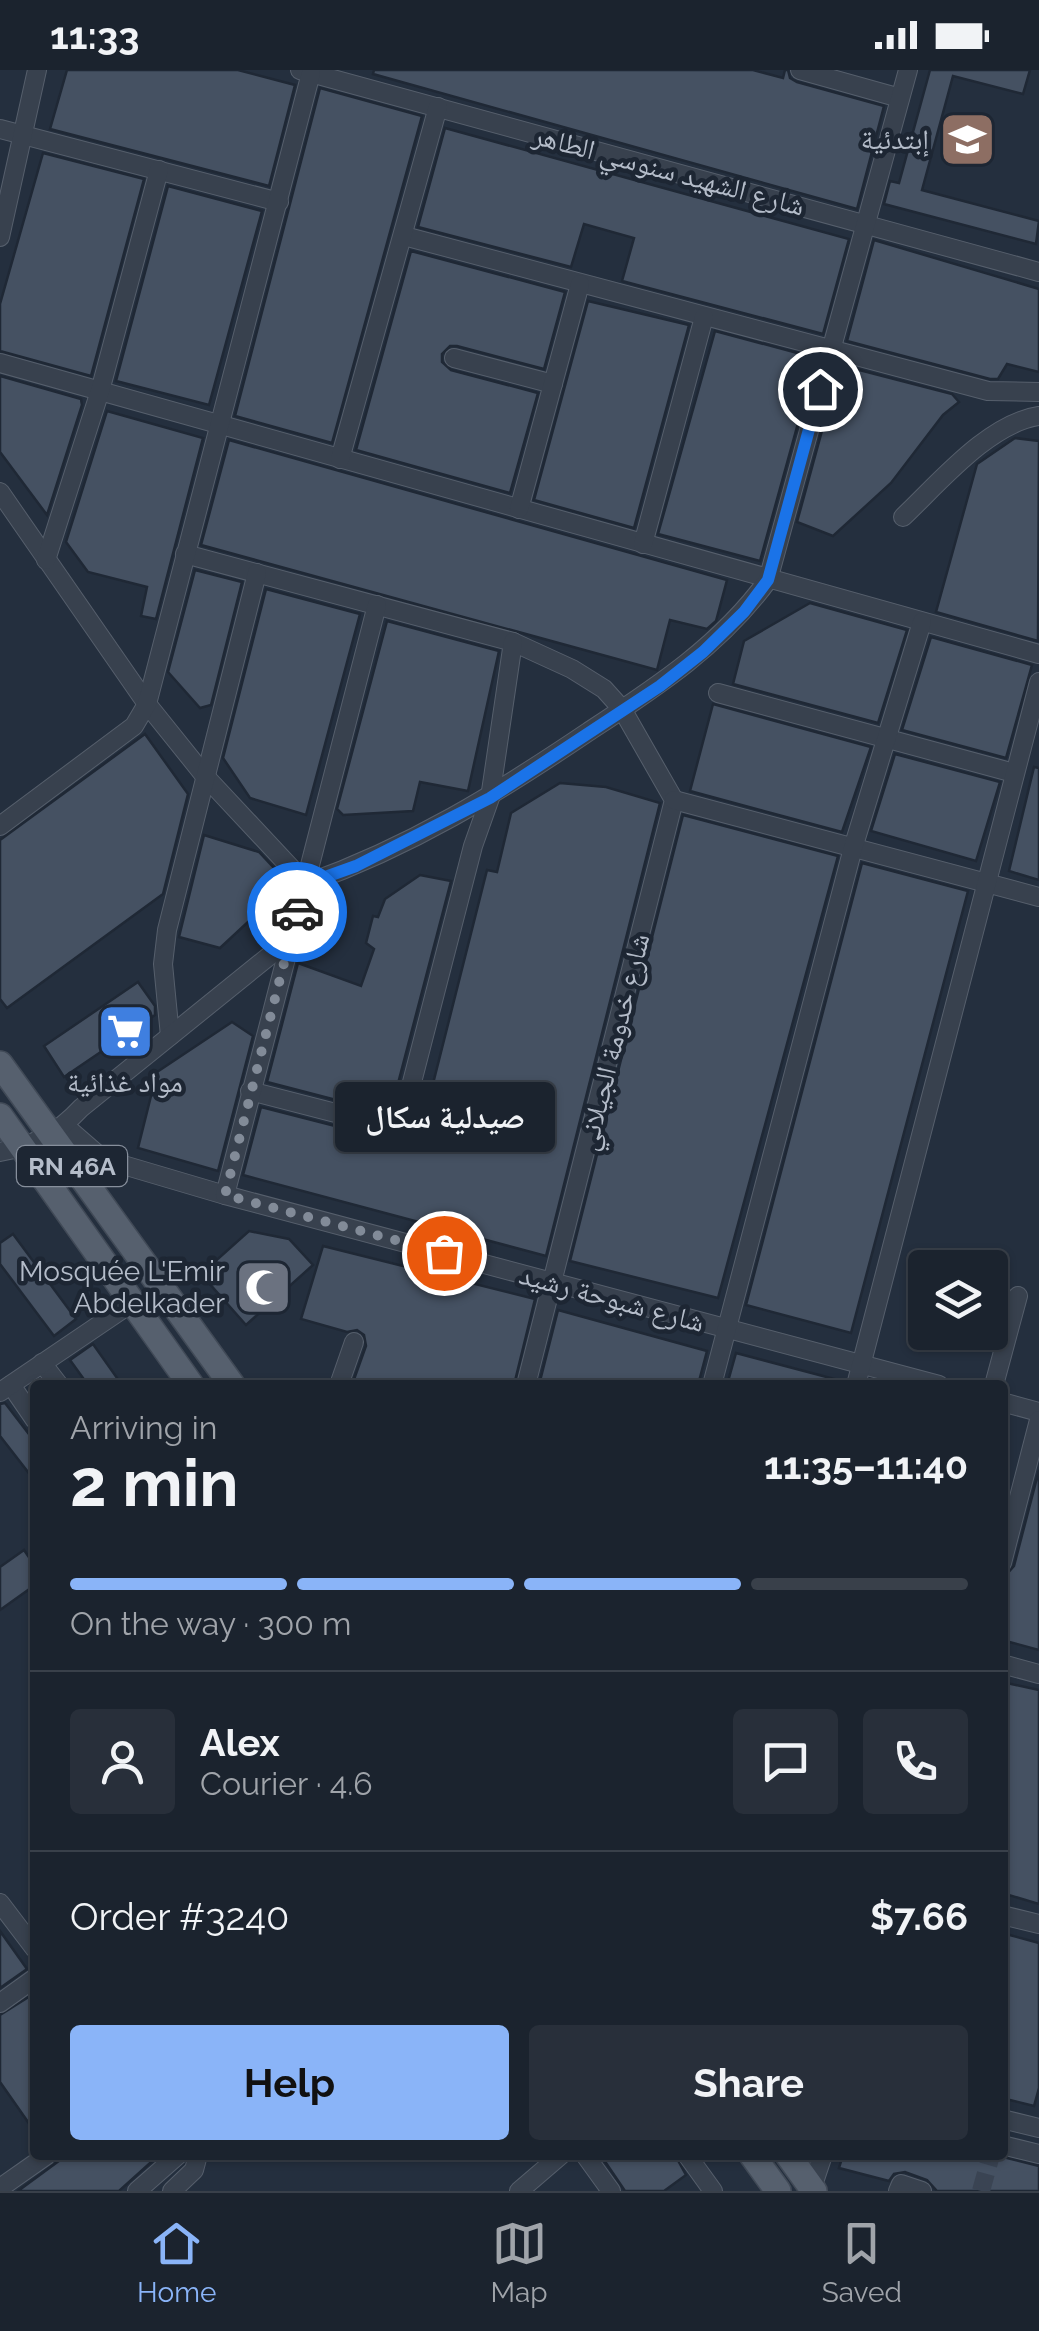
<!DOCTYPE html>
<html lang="en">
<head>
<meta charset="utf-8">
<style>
	:root { --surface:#1b232e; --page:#282f3a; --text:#f1f3f6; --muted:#a0a4aa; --line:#39404a; --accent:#8ab4f8 }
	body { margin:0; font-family:Raleway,"Noto Naskh Arabic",sans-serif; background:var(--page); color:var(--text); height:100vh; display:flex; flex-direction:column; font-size:38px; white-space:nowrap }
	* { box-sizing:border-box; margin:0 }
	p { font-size:32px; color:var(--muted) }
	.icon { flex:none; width:55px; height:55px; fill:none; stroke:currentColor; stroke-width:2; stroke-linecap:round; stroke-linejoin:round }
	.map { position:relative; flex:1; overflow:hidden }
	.details { position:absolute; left:30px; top:1310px; width:978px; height:780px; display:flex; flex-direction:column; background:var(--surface); border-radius:10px; box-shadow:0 2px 8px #0004,0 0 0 2px var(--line) }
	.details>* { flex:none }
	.fabs { position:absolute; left:908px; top:1180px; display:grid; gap:20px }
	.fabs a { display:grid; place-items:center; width:100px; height:100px; border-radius:10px; background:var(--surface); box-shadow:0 2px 8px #0004,0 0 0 2px var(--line); font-size:50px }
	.pin { position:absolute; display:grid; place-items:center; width:85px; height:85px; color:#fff; margin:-42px; border:5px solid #fff; border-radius:50%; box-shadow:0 2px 10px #0007 }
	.courier { position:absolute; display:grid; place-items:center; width:100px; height:100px; margin:-50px; border:8px solid #1a73e8; border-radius:50%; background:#fff; color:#222; box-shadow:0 2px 12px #0007 }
	.bubble { position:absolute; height:70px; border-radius:10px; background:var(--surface); box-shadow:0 2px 8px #0004,0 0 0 2px var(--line); font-size:32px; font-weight:700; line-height:70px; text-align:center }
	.summary em { font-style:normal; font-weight:700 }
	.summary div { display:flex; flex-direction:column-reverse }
	.summary { display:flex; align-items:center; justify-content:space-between; height:170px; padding:0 40px }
	h1 { font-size:65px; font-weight:700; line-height:75px }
	.bar { display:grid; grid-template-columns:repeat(4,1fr); gap:15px 10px; align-content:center; height:120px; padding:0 40px }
	.bar i { height:12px; border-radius:8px; background:var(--line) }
	.bar .active { background:var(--accent) }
	.bar p { grid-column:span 4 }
	.line { display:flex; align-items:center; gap:25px; padding:0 40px; border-top:2px solid var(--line) }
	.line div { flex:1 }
	.round { display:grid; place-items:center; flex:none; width:105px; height:105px; border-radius:10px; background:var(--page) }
	.cta { display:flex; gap:20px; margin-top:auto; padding:20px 40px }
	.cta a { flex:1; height:115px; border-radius:10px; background:var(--accent); color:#111; font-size:40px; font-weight:700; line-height:115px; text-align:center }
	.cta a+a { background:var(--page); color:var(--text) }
	.status { display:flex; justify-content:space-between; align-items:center; height:70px; padding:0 50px; background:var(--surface); direction:ltr }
	.status svg { height:28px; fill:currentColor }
	.tab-bar { display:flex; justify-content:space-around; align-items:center; height:140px; border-top:2px solid var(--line); background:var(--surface); font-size:28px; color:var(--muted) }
	.tab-bar a { display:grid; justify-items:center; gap:5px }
	.tab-bar .active { color:var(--accent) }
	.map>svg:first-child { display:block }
</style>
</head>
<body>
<div class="status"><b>11:33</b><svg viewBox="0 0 49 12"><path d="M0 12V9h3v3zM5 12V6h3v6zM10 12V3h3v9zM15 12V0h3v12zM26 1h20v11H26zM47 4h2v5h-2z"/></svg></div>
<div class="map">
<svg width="1039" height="2121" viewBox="0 0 1039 2121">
	<rect width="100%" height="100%" fill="#242f3e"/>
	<g fill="#455162" stroke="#1f2835" stroke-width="2.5">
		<path d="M67 0H238L295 15 269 116 50 59Z"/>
		<path d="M374 0H753L783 8 785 0H788L790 8 797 12 884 36 857 139 373 4Z"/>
		<path d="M930 0H1030L1023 24 953 6 922 120 1039 151 1036 174 884 134 890 111 899 113Z"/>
		<path d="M320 18 422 46 332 373 235 346Z"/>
		<path d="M445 58 849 169 823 264 622 211 634 168 584 154 571 197 418 157Z"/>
		<path d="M43 83 144 109 91 306 0 281V234Z"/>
		<path d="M168 116 262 141 209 335 116 311Z"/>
		<path d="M874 170 1039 219V302L1007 294 998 309H990L847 271Z"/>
		<path d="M411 181 565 222 544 299 457 276H450L442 284V292L451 300 538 323 510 423 356 380Z"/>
		<path d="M588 231 689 255 634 458 534 430Z"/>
		<path d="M715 261 816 288 760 491 658 464Z"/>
		<path d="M840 295 952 324 959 332 943 345 891 413 833 466 797 452Z"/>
		<path d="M0 306 81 329 82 335 47 445 0 382Z"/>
		<path d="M107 341 203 368 156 549 141 546 147 517 88 502 66 472Z"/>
		<path d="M1015 368 1039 371 1038 571 936 542 977 394Z"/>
		<path d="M229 370 727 510 716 551 707 559 670 550 657 600 201 475Z"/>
		<path d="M195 500 242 512 211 635 200 638 168 602Z"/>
		<path d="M266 519 360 544 306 745 250 728 223 688Z"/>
		<path d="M810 533 907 560 878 653 733 614 744 571Z"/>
		<path d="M387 551 499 581 468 721 420 712 413 741 343 745 337 739Z"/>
		<path d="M931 567 1032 595 1006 688 902 660Z"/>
		<path d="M713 634 871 677 842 762 690 721Z"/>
		<path d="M145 664 188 724 163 824 7 938 0 929V770Z"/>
		<path d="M895 684 1000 712 976 791 871 761Z"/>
		<path d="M1034 697 1039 698V810L1009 801Z"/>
		<path d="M560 713 606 717 660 733 546 1186 243 1105 261 1037 417 1077 487 800 497 802 511 743Z"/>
		<path d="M683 745 838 786 718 1228 570 1191Z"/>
		<path d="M204 765 259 782 288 813 278 839 264 837 220 878 179 867Z"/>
		<path d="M862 793 968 821 851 1263 746 1235Z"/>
		<path d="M420 805 451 811 390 1044 267 1012 298 893 361 916 374 879 366 873 373 846 378 847 385 829Z"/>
		<path d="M138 912 155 936V945L64 1007 44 976Z"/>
		<path d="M232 952 253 966 218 1101 138 1078 157 1002Z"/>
		<path d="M249 1161 289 1169 313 1195 246 1255 201 1204Z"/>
		<path d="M13 1164 76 1249 54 1266 0 1194V1173Z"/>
		<path d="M323 1176 535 1229 514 1315H352L366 1276 364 1265 357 1260 347 1262 301 1249Z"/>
		<path d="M558 1240 707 1281 698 1315H539Z"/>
		<path d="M93 1274 122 1315H88L70 1290Z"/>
		<path d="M736 1283 838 1310V1315H727Z"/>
		<path d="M5 1333 35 1372V1411L0 1366V1334Z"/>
		<path d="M1039 1400V1580L1002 1570V1517L1006 1505 1014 1496Z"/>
		<path d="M24 1480 35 1496V1515L0 1540V1497Z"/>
		<path d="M1002 1612 1039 1620V1834L1002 1823Z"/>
		<path d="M0 1861 27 1899 0 1918Z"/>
		<path d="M1002 1863 1039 1873V2018L1034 2036 1002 2028Z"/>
		<path d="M35 1923V2062L0 2012V1945Z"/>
		<path d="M67 2085H159L119 2121H18Z"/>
		<path d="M611 2085H675L686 2105 664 2121H625L604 2090Z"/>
		<path d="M843 2085H995L1039 2096V2121H937L927 2110 905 2102 894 2104 889 2111 839 2098Z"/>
	</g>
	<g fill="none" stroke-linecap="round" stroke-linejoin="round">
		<path stroke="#3a4453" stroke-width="18" stroke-dasharray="18 9" stroke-linecap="butt" d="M981 2121 991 2085"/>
		<defs>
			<g id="street">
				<path d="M300 0 1039 202"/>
				<path d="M800 0 900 28"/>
				<path d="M0 59 279 132"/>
				<path d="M404 166 988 321 1039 322"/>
				<path d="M0 167 37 0"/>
				<path d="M454 288 553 314"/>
				<path d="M0 293 1039 584"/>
				<path d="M340 389 438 37"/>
				<path d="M0 422 147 634 204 705 306 814C412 776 496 724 588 662 655 618 720 576 768 510L908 0"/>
				<path d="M519 439 580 214"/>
				<path d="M903 447C939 413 989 353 1039 346"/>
				<path d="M643 474 704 247"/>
				<path d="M185 484 513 572 572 599 604 619 622 639 674 730 526 1315"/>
				<path d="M46 490 100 321 159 100"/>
				<path d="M718 623 1014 703"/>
				<path d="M674 730 1039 827"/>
				<path d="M0 756 134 656 147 634 311 3"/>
				<path d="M170 966 163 894 167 860 257 503"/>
				<path d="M250 1021 390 1057 398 1055 403 1047 473 776 490 728 513 572"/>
				<path d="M65 1056 103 1089 225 1125 939 1315"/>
				<path d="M0 1082C33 1076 58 1063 81 1038L289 870"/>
				<path d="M225 1125 377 535"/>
				<path d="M42 1293 59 1315"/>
				<path d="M11 1315 35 1350"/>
				<path d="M339 1315 354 1272"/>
				<path d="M712 1315 853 778 922 552"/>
				<path d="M856 1315 1039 612"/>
				<path d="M994 1315 1018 1226"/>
				<path d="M0 1322 133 1232"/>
				<path d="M1002 1332 1039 1342"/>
				<path d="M1002 1493 1039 1350"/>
				<path d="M1002 1594 1039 1604"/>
				<path d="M0 1833 35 1879"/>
				<path d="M1002 1845 1039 1854"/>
				<path d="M0 1933 35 1908"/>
				<path d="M1002 2049 1039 2058"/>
				<path d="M1002 2075 1039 2084"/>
				<path d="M585 2085 611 2121"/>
				<path d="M687 2085 713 2121"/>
				<path d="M0 2118 47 2085"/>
				<path d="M812 2118 823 2085"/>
				<path d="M137 2121 178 2085"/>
				<path d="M172 2121 194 2100 198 2085"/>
				<path d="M519 2121 561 2085"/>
				<path d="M898 2121 901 2114 922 2121"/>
			</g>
			<g id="primary">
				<path d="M0 994 232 1315"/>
				<path d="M0 1046 191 1315"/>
				<path d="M752 2085 778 2121"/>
				<path d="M788 2085 814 2121"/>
			</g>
		</defs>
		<use href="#street" stroke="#565f6c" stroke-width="20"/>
		<use href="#primary" stroke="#414a57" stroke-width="28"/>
		<use href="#street" stroke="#38414e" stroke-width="18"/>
		<use href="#primary" stroke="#56606e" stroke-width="25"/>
	</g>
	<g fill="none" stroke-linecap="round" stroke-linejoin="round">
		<path stroke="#828b98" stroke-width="10" stroke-dasharray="0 18" d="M297 842 225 1125 444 1183"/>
		<path stroke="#1a73e8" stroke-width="12" d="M297 842 306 814 356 796 490 728 660 616 703 582 744 542 768 510 820 319"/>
	</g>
	<defs>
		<symbol id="school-square" viewBox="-11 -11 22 22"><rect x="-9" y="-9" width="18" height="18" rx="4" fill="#8d6e63" stroke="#1d2633"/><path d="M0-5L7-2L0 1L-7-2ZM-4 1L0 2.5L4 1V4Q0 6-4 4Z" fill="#fff"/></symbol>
		<symbol id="supermarket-square" viewBox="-11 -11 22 22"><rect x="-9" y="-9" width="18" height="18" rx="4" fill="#3f7fe0" stroke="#1d2633"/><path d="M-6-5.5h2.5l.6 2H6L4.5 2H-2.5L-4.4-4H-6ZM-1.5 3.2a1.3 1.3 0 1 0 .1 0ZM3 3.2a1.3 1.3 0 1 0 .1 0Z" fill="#fff"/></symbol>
		<symbol id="mosque-square" viewBox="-11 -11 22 22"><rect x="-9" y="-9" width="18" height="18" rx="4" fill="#6b7280" stroke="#1d2633"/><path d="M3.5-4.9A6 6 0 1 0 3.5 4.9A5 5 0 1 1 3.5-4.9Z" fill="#fff"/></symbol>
	</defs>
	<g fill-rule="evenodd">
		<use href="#school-square" x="936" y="38" width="63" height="63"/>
		<use href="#supermarket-square" x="94" y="930" width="63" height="63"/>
		<use href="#mosque-square" x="232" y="1186" width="63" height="63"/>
	</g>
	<g text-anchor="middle" stroke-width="9" stroke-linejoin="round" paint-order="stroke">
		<rect fill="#1d2633" stroke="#878f9c" stroke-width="2.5" x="17" y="1076" width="110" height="40" rx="8"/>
		<g font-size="25" font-weight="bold" fill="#b4bcc9">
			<text x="72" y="1105">RN 46A</text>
		</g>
		<g font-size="28" fill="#b4bcc9" stroke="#1d2633" text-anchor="end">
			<text x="929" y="79">إبتدئية</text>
			<text x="125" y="1022" text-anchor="middle">مواد غذائية</text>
			<text x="225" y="1211">Mosquée L'Emir<tspan x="225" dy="32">Abdelkader</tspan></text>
		</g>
		<g font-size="28" fill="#b4bcc9" stroke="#1d2633">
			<text transform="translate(669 100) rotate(15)" y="10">شارع الشهيد سنوسي الطاهر</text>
			<text transform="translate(613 972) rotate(-76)" y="10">شارع خدومة الجيلاني</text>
			<text transform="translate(612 1228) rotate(15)" y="10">شارع شبوحة رشيد</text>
		</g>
	</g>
</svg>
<div class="fabs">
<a><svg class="icon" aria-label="layers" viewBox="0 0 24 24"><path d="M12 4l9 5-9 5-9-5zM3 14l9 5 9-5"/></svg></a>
</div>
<div class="pin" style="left:444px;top:1183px;background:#ea580c"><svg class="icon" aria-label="bag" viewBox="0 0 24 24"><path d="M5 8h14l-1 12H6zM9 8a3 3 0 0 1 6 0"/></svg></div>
<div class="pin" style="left:820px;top:319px;background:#1f2937"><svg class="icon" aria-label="home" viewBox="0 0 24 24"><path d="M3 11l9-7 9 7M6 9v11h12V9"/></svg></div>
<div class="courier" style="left:297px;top:842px"><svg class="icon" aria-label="car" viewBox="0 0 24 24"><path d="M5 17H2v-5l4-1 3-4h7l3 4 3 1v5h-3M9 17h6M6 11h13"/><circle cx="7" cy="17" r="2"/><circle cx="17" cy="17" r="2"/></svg></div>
<div class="bubble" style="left:335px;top:1012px;width:220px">صيدلية سكال</div>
<section class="details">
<div class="summary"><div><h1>2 min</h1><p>Arriving in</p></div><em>11:35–11:40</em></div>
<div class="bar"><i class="active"></i><i class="active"></i><i class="active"></i><i></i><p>On the way · 300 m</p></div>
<div class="line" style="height:180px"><a class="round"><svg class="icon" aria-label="person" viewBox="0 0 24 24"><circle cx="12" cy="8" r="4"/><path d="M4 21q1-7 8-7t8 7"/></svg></a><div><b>Alex</b><p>Courier · 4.6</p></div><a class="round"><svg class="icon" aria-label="chat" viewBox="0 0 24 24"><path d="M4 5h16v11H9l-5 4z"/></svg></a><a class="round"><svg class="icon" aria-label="phone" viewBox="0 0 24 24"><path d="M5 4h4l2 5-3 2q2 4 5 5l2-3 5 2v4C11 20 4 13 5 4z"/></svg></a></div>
<div class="line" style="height:130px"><div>Order #3240</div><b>$7.66</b></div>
<div class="cta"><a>Help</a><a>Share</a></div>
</section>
</div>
<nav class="tab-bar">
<a class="active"><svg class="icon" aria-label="home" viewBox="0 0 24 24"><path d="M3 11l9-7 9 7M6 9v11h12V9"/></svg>Home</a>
<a><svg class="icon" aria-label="map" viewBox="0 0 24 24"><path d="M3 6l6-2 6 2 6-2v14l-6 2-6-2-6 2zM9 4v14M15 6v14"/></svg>Map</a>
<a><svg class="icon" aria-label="saved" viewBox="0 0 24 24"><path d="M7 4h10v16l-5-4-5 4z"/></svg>Saved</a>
</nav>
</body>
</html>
